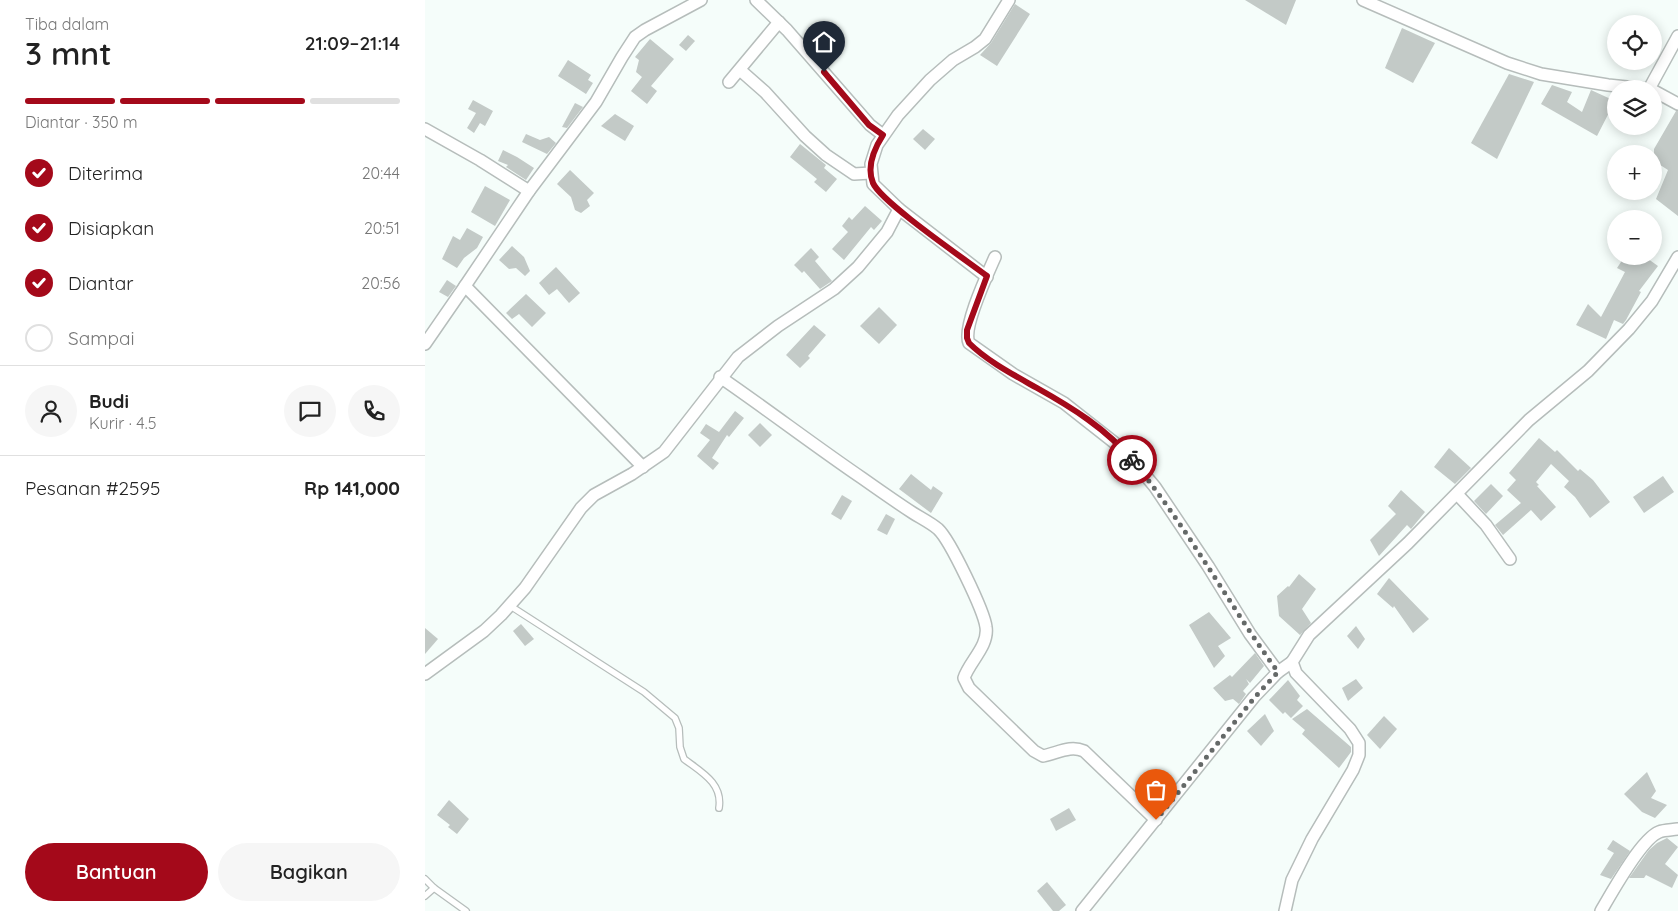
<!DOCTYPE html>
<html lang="id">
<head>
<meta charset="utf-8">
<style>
	:root { --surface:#fff; --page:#f6f6f6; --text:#222; --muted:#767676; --line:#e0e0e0; --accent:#a4091a }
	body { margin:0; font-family:Quicksand,sans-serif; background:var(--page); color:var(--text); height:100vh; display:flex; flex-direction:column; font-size:19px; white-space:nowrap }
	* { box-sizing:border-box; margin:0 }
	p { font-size:16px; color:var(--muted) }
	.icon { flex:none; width:28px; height:28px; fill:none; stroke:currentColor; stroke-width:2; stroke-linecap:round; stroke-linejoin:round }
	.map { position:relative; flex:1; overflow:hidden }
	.drawer { display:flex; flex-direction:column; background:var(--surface); width:425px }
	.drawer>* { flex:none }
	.controls { position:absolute; left:1182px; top:15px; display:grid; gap:10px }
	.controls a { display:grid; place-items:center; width:55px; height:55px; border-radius:50%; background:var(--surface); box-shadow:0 2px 12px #0003; font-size:25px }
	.pin { position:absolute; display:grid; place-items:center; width:42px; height:42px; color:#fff; margin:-51px -21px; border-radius:50% 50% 50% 0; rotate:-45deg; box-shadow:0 0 5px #0007 }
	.pin .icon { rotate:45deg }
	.courier { position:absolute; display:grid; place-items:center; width:50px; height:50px; margin:-25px; border:4px solid #a4091a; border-radius:50%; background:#fff; color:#222; box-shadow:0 1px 6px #0007 }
	.summary em { font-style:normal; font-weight:600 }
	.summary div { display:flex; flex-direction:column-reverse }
	.summary { display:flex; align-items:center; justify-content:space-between; height:85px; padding:0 25px }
	h1 { font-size:32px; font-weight:600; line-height:38px }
	.bar { display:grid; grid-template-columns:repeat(4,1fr); gap:8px 5px; align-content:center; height:60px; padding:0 25px }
	.bar i { height:6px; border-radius:4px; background:var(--line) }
	.bar .active { background:var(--accent) }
	.bar p { grid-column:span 4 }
	.line { display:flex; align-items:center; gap:12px; padding:0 25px; border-top:1px solid var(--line) }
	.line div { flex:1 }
	.round { display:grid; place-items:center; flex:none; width:52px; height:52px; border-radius:26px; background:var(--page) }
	ol { padding:0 25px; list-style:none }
	li { display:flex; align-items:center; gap:15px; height:55px }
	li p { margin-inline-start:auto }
	li .icon { padding:5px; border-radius:50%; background:var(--accent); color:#fff; stroke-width:4 }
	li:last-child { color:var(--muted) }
	li i { width:28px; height:28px; border:2px solid var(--line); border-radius:50% }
	.action { display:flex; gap:10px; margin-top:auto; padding:10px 25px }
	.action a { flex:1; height:58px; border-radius:30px; background:var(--accent); color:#fff; font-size:20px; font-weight:600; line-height:58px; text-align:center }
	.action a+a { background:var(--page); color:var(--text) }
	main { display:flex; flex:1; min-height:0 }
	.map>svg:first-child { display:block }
</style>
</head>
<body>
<main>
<section class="drawer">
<div class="summary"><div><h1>3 mnt</h1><p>Tiba dalam</p></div><em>21:09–21:14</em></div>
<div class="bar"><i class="active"></i><i class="active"></i><i class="active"></i><i></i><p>Diantar · 350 m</p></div>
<ol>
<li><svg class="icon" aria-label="check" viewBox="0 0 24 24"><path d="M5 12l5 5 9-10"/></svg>Diterima<p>20:44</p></li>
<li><svg class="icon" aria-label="check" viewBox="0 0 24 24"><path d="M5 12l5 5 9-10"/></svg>Disiapkan<p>20:51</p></li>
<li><svg class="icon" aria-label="check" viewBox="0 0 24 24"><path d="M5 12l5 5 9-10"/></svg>Diantar<p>20:56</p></li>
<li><i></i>Sampai</li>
</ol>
<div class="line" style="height:90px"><a class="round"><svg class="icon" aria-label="person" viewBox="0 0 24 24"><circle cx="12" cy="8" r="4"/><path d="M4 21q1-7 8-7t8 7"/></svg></a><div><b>Budi</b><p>Kurir · 4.5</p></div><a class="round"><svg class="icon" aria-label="chat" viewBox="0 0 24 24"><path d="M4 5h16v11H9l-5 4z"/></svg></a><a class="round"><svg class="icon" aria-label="phone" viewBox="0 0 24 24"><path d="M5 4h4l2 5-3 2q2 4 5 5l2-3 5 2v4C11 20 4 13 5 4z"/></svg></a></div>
<div class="line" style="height:65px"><div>Pesanan #2595</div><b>Rp 141,000</b></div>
<div class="action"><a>Bantuan</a><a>Bagikan</a></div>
</section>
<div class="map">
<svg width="1253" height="911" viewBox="0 0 1253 911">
	<rect width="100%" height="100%" fill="#f5fdfa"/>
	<g fill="#c3cac7">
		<path d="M820 0H871L861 25Z"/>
		<path d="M590 4 605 14 572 66 555 55 566 43Z"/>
		<path d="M977 28 1010 43 988 83 960 68Z"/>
		<path d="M263 35 270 41 261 51 254 45Z"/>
		<path d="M225 39 249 59 226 86 232 91 222 104 206 91 217 77 211 72 214 60 210 57Z"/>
		<path d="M143 60 166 75 163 80 168 83 161 94 133 76Z"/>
		<path d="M1084 74 1109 82 1072 159 1046 143Z"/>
		<path d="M1127 85 1147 92 1142 102 1157 112 1166 90 1190 101 1172 136 1116 104Z"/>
		<path d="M48 100 68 111 60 126 55 123 49 133 42 128 51 113 43 109Z"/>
		<path d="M150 103 158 107 142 128 137 127Z"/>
		<path d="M1251 111H1253V216L1231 199 1243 170 1229 161V149Z"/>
		<path d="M190 114 209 126 200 141 176 126Z"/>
		<path d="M498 129 510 139 500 150 488 139Z"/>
		<path d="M101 134 115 140 124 137 131 143 122 154 97 142Z"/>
		<path d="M375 144 401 165 399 168 412 179 401 192 389 182 392 179 365 157Z"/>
		<path d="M78 150 92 157 109 168 101 180 81 167 83 165 73 161Z"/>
		<path d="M145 170 169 193 162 200 165 206 156 213 150 210 146 197 132 184Z"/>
		<path d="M60 186 85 200 70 226 46 212Z"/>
		<path d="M440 206 457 221 449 230 446 227 419 260 407 249 423 232 417 226 424 217 427 220Z"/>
		<path d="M42 228 58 237 52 248 39 258 32 268 17 259 28 236 35 240Z"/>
		<path d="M87 246 99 257 105 271 100 276 91 268 84 269 74 260Z"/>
		<path d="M386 248 394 257 390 261 407 281 395 289 379 271 377 273 369 265Z"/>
		<path d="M1200 256H1219L1233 266 1214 291 1216 292 1201 320 1198 324 1189 320 1181 339 1151 325 1163 304 1176 317 1200 272 1192 268Z"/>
		<path d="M131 267 155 293 144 303 132 289 124 295 114 283Z"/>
		<path d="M22 280 31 286 23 297 14 292Z"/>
		<path d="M101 294 121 313 107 327 94 314 87 319 81 313Z"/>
		<path d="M454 307 472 325 454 344 435 326Z"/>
		<path d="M389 325 401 335 383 356 385 358 375 368 361 355Z"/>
		<path d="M310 411 319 418 304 437 302 435 287 458 294 463 288 470 272 456 285 440 275 433 281 424 294 432Z"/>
		<path d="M335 423 347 435 335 447 323 435Z"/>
		<path d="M1114 438 1130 452 1132 450 1153 471 1155 469 1168 480 1185 502 1165 518 1150 497 1139 487 1144 481 1126 464 1111 482 1114 485 1112 486 1131 507 1116 521 1106 510 1078 535 1070 525 1096 503 1082 490 1091 480 1084 473Z"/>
		<path d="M1024 448 1046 468 1030 484 1009 467Z"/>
		<path d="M486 474 506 490 508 486 518 493 506 513 474 489Z"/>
		<path d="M1238 476 1249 492 1219 513 1208 497Z"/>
		<path d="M1066 484 1078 496 1061 514 1049 501Z"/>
		<path d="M976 490 1000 512 986 529 982 525 954 556 945 540 971 514 963 506Z"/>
		<path d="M417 495 427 501 416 520 406 514Z"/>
		<path d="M461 514 470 519 462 535 452 530Z"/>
		<path d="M874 574 891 589 877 609 886 623 875 635 854 616 852 596 863 586 864 587Z"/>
		<path d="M964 578 1004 619 988 633 969 606 968 608 952 594Z"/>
		<path d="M784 612 806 638 793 646 800 656 789 668 764 625Z"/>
		<path d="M96 624 109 639 100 646 88 631Z"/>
		<path d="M931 626 940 639 933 649 922 636Z"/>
		<path d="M0 628 13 639 0 654Z"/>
		<path d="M830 653 839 666 825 683 821 679 824 684 818 691 821 694 814 704 808 699 800 701 788 688 805 675 807 677Z"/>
		<path d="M931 679 938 688 923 701 917 688Z"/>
		<path d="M863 680 875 696 872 700 878 706 866 718 860 712 858 714 844 700Z"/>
		<path d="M882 709 926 747V752L914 768 877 734 880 730 867 719Z"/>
		<path d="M840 714 849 731 836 746 822 731Z"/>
		<path d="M959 716 972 729 955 749 942 735Z"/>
		<path d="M1222 772 1231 791 1226 798 1242 805 1230 818 1217 812 1199 794Z"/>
		<path d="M24 800 44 819 32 834 23 827 25 825 12 815Z"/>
		<path d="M644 808 651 820 631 831 625 819Z"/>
		<path d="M1242 838 1253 847 1240 864 1253 875 1247 888 1221 875 1219 878H1204L1224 850 1232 843Z"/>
		<path d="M1188 840 1205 851 1186 879 1175 875 1189 853 1182 849Z"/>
		<path d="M622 882 641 905 634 911H628L612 891Z"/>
	</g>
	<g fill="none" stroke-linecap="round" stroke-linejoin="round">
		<defs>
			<g id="lane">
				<path d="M84 605 219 692 250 718 254 728 255 747 259 759C276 772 298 783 294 808"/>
				<path d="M0 879 9 888 41 911"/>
				<path d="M0 896 9 888"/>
			</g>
			<g id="street">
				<path d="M331 0 362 30 445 125 458 135"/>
				<path d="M938 0 1082 63 1116 74 1183 85 1221 89"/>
				<path d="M315 70 340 92 380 136 401 155 429 174 446 173"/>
				<path d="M304 82 354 22"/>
				<path d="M1224 89 1253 36"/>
				<path d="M1229 91 1253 104"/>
				<path d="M0 129 55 160 104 191"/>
				<path d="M474 209 562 277"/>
				<path d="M570 257C563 273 537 328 544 343L588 374 639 403 700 451 730 487 783 566 825 634 853 672 867 662"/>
				<path d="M0 344 40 286"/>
				<path d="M295 377C343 410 390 446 437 478 454 490 471 502 488 513 496 518 506 523 513 529 525 540 559 611 561 627 564 646 544 662 539 678L544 688 609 751 618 756C633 753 645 745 659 751L731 820"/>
				<path d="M218 467 40 286 104 191 171 102 197 57 210 37 220 30 276 0"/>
				<path d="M1032 494 1061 525 1085 559"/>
				<path d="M0 674 59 631 76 615 100 588 156 508 169 495 207 474 239 452 313 357 353 326 409 289 433 267 462 232 474 209 448 184 446 164 452 145 473 115 505 80 528 60 550 47 560 39 584 0"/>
				<path d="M657 911 829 697 853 672"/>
				<path d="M860 911 867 880 887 839 928 770 934 755V743L925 729 871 673 867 662 884 635 983 543 1104 420 1163 371 1204 329 1227 301 1253 257"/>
				<path d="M1176 911C1186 894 1216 839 1234 832 1239 830 1247 830 1253 829"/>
			</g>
		</defs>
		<use href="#lane" stroke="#b6bdbb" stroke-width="8"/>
		<use href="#street" stroke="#b6bdbb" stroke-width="14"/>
		<use href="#lane" stroke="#fff" stroke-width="5.5"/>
		<use href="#street" stroke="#fff" stroke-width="11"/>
	</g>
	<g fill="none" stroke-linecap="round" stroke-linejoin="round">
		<path stroke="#656968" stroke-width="5" stroke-dasharray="0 9" d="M707 460C762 526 802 602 853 672L830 697 731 820"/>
		<path stroke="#a4091a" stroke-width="6" d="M399 72 444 125 458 135C449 149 441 166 448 183 456 202 541 260 562 276L542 330V338L544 343C562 361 589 375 612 388 646 407 682 429 707 460"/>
	</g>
</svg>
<div class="controls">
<a><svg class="icon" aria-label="locate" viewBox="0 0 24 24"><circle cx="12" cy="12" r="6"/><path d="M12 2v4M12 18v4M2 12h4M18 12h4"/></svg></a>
<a><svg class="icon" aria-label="layers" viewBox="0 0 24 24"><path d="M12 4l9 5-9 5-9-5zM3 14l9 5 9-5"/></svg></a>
<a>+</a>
<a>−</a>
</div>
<div class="pin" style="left:731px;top:820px;background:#ea580c"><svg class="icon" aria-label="bag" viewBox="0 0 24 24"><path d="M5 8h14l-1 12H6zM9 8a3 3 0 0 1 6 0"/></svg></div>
<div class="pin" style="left:399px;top:72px;background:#1f2937"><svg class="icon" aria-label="home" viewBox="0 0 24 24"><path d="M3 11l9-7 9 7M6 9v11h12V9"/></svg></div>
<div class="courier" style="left:707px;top:460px"><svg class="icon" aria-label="bike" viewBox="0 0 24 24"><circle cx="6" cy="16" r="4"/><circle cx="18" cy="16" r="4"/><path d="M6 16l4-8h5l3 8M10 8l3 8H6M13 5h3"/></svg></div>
</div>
</main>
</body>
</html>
